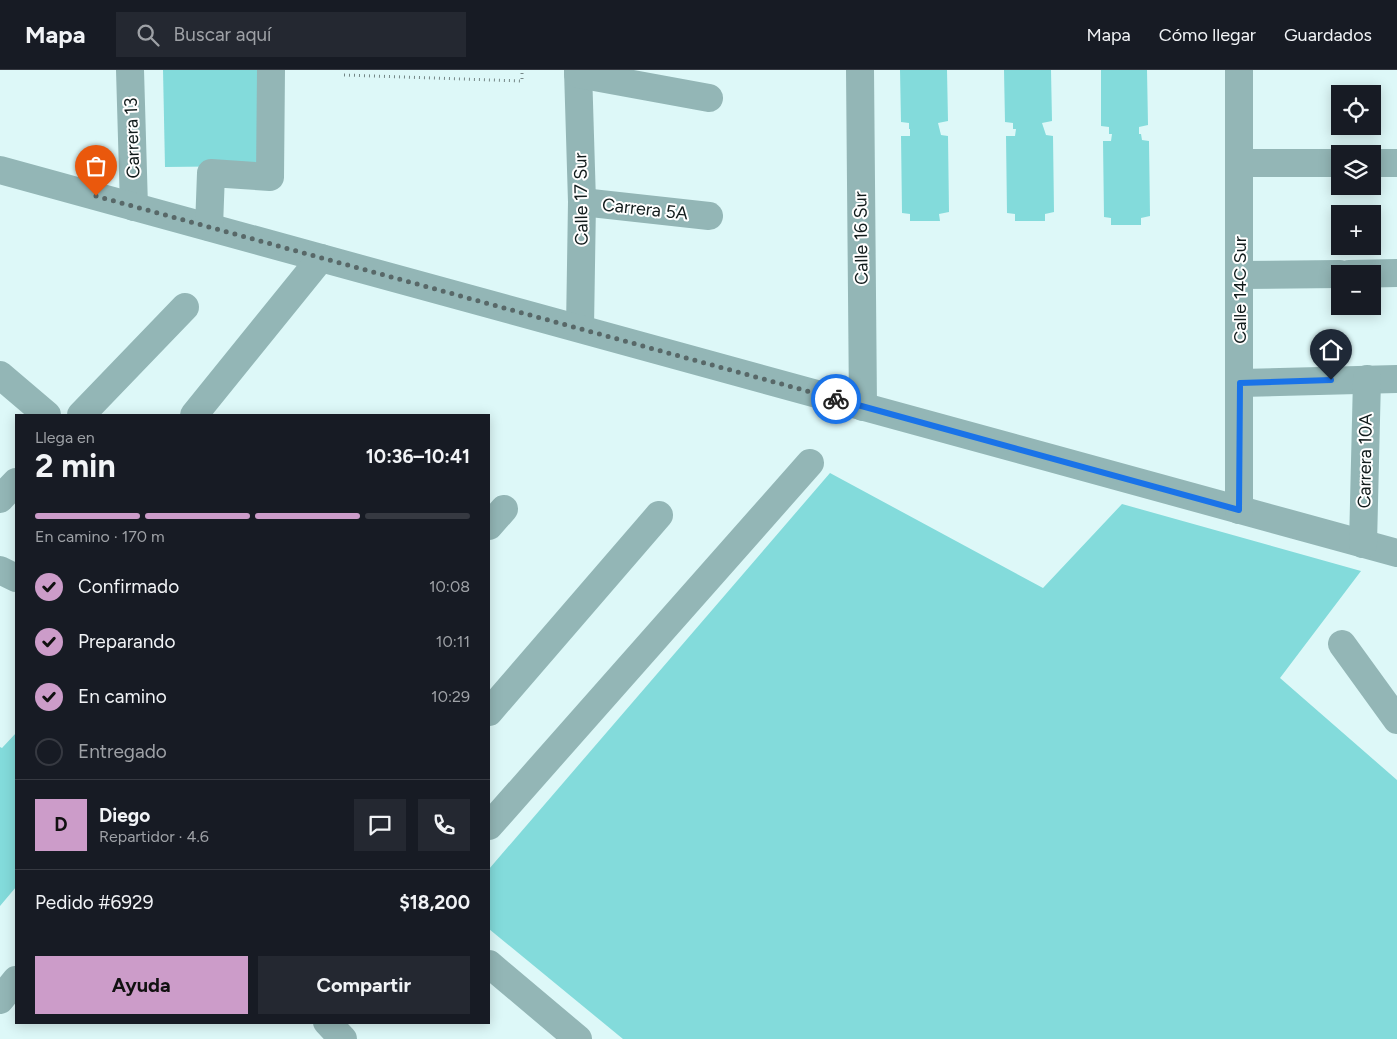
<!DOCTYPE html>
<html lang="es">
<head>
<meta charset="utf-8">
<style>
	:root { --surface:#171b24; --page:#242831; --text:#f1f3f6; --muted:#9ea1a6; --line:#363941; --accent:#cc9cc9 }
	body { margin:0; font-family:Figtree,sans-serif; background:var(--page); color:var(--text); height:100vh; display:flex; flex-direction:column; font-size:19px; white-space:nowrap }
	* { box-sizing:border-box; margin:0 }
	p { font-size:16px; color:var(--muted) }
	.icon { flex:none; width:28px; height:28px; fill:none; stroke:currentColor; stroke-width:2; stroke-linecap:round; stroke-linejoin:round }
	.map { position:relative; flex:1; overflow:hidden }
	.details { position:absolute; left:15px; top:344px; width:475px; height:610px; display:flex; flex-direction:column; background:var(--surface); border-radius:0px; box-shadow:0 2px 12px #0003 }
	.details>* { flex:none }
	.buttons { position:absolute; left:1331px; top:15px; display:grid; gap:10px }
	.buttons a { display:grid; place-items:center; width:50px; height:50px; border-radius:0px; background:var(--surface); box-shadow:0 2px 12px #0003; font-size:25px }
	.pin { position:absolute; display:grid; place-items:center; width:42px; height:42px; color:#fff; margin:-51px -21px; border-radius:50% 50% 50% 0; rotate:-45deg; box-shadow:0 0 5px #0007 }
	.pin .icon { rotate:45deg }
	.courier { position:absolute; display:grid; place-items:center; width:50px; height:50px; margin:-25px; border:4px solid #1a73e8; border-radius:50%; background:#fff; color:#222; box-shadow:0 1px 6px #0007 }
	.headline em { font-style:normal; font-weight:700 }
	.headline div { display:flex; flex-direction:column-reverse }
	.headline { display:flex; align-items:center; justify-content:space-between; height:85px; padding:0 20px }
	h1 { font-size:32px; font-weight:700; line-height:38px }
	.bar { display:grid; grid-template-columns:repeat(4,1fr); gap:8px 5px; align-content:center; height:60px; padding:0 20px }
	.bar i { height:6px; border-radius:4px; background:var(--line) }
	.bar .current { background:var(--accent) }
	.bar p { grid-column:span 4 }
	.line { display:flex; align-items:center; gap:12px; padding:0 20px; border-top:1px solid var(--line) }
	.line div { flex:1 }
	.round { display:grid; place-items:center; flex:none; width:52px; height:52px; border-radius:0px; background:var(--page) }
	ol { padding:0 20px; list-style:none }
	li { display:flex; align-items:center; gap:15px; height:55px }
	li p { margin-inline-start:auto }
	li .icon { padding:5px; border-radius:50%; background:var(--accent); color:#111; stroke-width:4 }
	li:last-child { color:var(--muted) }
	li i { width:28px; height:28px; border:2px solid var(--line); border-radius:50% }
	.primary-button { display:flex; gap:10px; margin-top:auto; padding:10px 20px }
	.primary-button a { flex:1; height:58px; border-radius:0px; background:var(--accent); color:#111; font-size:20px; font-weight:700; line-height:58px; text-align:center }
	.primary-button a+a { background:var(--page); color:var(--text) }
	header { display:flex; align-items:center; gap:30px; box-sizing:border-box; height:70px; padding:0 25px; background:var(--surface); border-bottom:1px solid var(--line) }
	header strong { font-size:24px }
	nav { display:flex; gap:28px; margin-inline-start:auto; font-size:18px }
	.search { width:350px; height:45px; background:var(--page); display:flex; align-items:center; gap:12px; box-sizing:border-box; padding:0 18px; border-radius:0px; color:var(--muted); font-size:19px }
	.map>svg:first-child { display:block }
</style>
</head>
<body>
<header>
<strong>Mapa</strong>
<div class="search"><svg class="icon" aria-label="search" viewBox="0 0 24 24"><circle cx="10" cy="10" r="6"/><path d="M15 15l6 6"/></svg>Buscar aquí</div>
<nav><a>Mapa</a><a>Cómo llegar</a><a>Guardados</a></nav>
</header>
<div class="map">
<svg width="1397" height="969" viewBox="0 0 1397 969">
	<rect width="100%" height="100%" fill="#ddf8f8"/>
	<g fill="#83dbdb">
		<path d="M163 0H257L258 96 165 97Z"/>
		<path d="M900 0H947L948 51 938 53 941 65 948 66 949 142 939 144 940 151H910V144L902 143 901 66H910V59H909V53L901 52Z"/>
		<path d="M1004 0H1051L1052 51 1042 53 1046 65 1053 66 1054 142 1045 144V151H1015V144L1007 143 1006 66H1015L1016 59H1013V53L1005 52Z"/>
		<path d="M1101 0H1147L1148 55 1139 57V64H1141L1142 70 1149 71 1150 146 1141 148V155H1111V148L1104 147 1103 71H1111L1112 64H1109V57L1101 56Z"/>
		<path d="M830 403 1043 518 1122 434 1361 501 1280 608 1397 710V969H623L489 859V799Z"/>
		<path d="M16 663V817L0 836V677L2 678Z"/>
	</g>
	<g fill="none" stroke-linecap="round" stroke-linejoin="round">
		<path stroke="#748686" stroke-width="3" stroke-dasharray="1 4" stroke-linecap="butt" d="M344 5 522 11V0"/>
		<g stroke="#93b6b6" stroke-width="28">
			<path d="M130 0 134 137"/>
			<path d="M578 0 582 132 580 258"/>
			<path d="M860 0 863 337"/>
			<path d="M578 4 709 28"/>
			<path d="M1240 93H1340"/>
			<path d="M1372 93H1397"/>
			<path d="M0 100 1397 483"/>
			<path d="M582 132 709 146"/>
			<path d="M209 157 211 103 270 107 271 0"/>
			<path d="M1349 204 1397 203"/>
			<path d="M1240 205 1340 204"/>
			<path d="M0 305 47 345"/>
			<path d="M1241 313 1397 309"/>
			<path d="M81 345 185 237"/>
			<path d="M194 345 321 188"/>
			<path d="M0 429 16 412"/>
			<path d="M1239 440V0"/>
			<path d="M489 456 504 439"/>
			<path d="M1363 474 1367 309"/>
			<path d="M0 500 16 508"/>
			<path d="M1342 574 1397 650"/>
			<path d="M489 642 659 445"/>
			<path d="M489 756 810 393"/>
			<path d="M489 894 578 969"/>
			<path d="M0 930 16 910"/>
			<path d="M327 952 343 969"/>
		</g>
	</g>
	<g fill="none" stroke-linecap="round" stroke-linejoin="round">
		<path stroke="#586868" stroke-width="5" stroke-dasharray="0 9" d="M96 126 836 329"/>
		<path stroke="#1a73e8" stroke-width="6" d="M836 329 1239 440 1240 313 1331 310"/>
	</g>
	<g text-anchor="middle" stroke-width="4" stroke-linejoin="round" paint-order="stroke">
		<g font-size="18" fill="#111b1b" stroke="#fff">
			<text transform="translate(132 68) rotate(-92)" y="6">Carrera 13</text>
			<text transform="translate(581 129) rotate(-91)" y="6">Calle 17 Sur</text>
			<text transform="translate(645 139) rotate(6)" y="6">Carrera 5A</text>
			<text transform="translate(861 168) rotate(-91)" y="6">Calle 16 Sur</text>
			<text transform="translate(1240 220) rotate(-90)" y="6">Calle 14C Sur</text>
			<text transform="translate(1365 391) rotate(-89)" y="6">Carrera 10A</text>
		</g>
	</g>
</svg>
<div class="buttons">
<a><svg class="icon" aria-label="locate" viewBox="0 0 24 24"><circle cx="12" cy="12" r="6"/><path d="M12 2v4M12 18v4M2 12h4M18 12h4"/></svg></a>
<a><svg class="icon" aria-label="layers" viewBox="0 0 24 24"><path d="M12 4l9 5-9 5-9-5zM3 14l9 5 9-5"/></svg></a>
<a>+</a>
<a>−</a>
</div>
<div class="pin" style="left:96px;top:126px;background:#ea580c"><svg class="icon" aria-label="bag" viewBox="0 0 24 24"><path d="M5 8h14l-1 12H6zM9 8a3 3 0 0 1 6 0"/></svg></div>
<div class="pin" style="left:1331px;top:310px;background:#1f2937"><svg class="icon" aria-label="home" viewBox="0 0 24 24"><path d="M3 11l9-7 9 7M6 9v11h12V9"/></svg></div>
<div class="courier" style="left:836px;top:329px"><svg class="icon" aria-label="bike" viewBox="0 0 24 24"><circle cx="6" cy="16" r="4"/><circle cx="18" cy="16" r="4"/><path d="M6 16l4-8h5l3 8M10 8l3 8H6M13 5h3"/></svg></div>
<section class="details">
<div class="headline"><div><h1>2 min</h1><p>Llega en</p></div><em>10:36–10:41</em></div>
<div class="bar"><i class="current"></i><i class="current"></i><i class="current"></i><i></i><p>En camino · 170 m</p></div>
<ol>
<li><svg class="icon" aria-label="check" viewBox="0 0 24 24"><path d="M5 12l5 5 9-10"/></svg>Confirmado<p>10:08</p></li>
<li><svg class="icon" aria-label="check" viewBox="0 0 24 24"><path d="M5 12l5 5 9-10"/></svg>Preparando<p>10:11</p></li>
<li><svg class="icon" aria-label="check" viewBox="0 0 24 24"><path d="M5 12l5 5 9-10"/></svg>En camino<p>10:29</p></li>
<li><i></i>Entregado</li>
</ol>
<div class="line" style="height:90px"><b class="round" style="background:var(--accent);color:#111">D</b><div><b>Diego</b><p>Repartidor · 4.6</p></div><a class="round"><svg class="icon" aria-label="chat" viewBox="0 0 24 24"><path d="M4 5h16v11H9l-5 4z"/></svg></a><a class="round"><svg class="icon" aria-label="phone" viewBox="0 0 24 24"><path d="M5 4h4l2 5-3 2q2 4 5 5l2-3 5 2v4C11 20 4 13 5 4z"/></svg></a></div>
<div class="line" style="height:65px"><div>Pedido #6929</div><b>$18,200</b></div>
<div class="primary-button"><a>Ayuda</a><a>Compartir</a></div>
</section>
</div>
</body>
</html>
